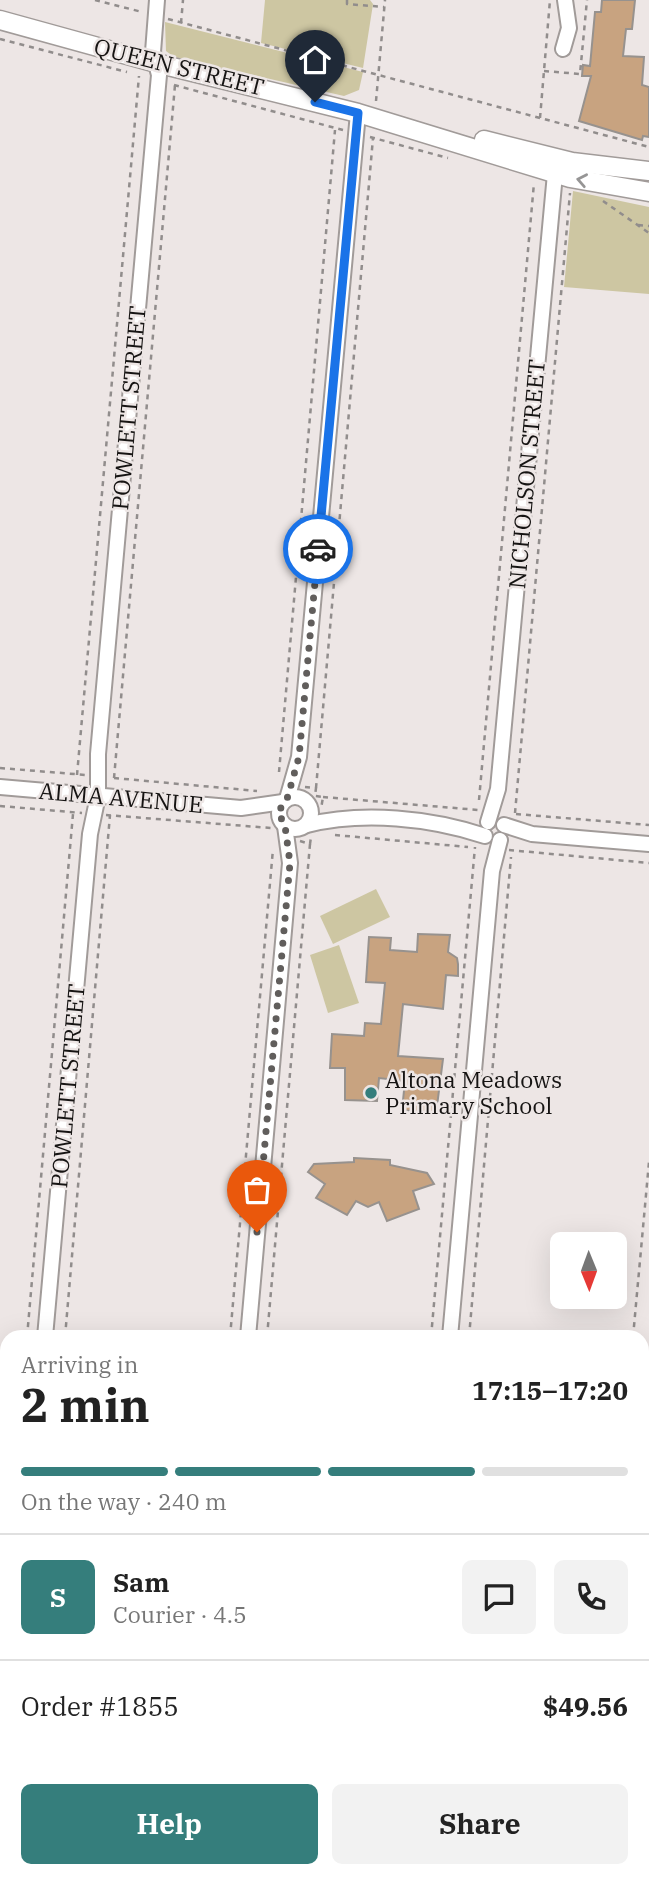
<!DOCTYPE html>
<html lang="en">
<head>
<meta charset="utf-8">
<style>
	:root { --surface:#fff; --page:#f2f2f2; --text:#222; --muted:#767676; --line:#e0e0e0; --accent:#357e7c }
	body { margin:0; font-family:"IBM Plex Serif",serif; background:var(--page); color:var(--text); height:100vh; display:flex; flex-direction:column; font-size:26px; white-space:nowrap }
	* { box-sizing:border-box; margin:0 }
	p { font-size:23px; color:var(--muted) }
	.icon { flex:none; width:38px; height:38px; fill:none; stroke:currentColor; stroke-width:2; stroke-linecap:round; stroke-linejoin:round }
	.map { position:relative; flex:1; overflow:hidden }
	.side { position:absolute; left:0px; top:1330px; width:649px; height:548px; display:flex; flex-direction:column; background:var(--surface); border-radius:21px 21px 0 0; box-shadow:0 7px 28px #0002 }
	.side>* { flex:none }
	.needle { width:46px; rotate:179deg }
	.fabs { position:absolute; left:550px; top:1232px; display:grid; gap:14px }
	.fabs a { display:grid; place-items:center; width:77px; height:77px; border-radius:10px; background:var(--surface); box-shadow:0 7px 28px #0002; font-size:35px }
	.pin { position:absolute; display:grid; place-items:center; width:60px; height:60px; color:#fff; margin:-72px -30px; border-radius:50% 50% 50% 0; rotate:-45deg; box-shadow:0 0 7px #0007 }
	.pin .icon { rotate:45deg }
	.courier { position:absolute; display:grid; place-items:center; width:70px; height:70px; margin:-35px; border:5px solid #1a73e8; border-radius:50%; background:#fff; color:#222; box-shadow:0 2px 9px #0007 }
	.headline em { font-style:normal; font-weight:700 }
	.headline div { display:flex; flex-direction:column-reverse }
	.headline { display:flex; align-items:center; justify-content:space-between; height:119px; padding:0 21px }
	h1 { font-size:46px; font-weight:700; line-height:52px }
	.bar { display:grid; grid-template-columns:repeat(4,1fr); gap:10px 7px; align-content:center; height:84px; padding:0 21px }
	.bar i { height:9px; border-radius:5px; background:var(--line) }
	.bar .active { background:var(--accent) }
	.bar p { grid-column:span 4 }
	.line { display:flex; align-items:center; gap:18px; padding:0 21px; border-top:2px solid var(--line) }
	.line div { flex:1 }
	.round { display:grid; place-items:center; flex:none; width:74px; height:74px; border-radius:10px; background:var(--page) }
	.primary-button { display:flex; gap:14px; margin-top:auto; padding:14px 21px }
	.primary-button a { flex:1; height:80px; border-radius:10px; background:var(--accent); color:#fff; font-size:28px; font-weight:700; line-height:80px; text-align:center }
	.primary-button a+a { background:var(--page); color:var(--text) }
	.map>svg:first-child { display:block }
</style>
</head>
<body>
<div class="map">
<svg width="649" height="1877" viewBox="0 0 649 1877">
	<rect width="100%" height="100%" fill="#ede6e5"/>
	<g fill="#cdc6a2">
		<path d="M265 0H370L373 4 363 68 261 43Z"/>
		<path d="M165 22 363 72 359 90 344 96 174 57 166 51Z"/>
		<path d="M573 191 649 207V294L564 287Z"/>
		<path d="M376 889 390 917 333 944 320 916Z"/>
		<path d="M339 945 359 1003 328 1013 310 955Z"/>
		<path d="M0 1528 7 1529V1871H585V1877H0Z"/>
	</g>
	<g fill="#c8a380" stroke="#97928e" stroke-width="2">
		<path d="M602 0H635L632 29H626L623 56 644 57 642 85 649 87V137L643 136 642 140 579 121 591 76H582L583 65 590 66 595 12H601Z"/>
		<path d="M418 934 450 935 448 952 457 958 458 964V976L446 975 443 1009 403 1004 398 1056 443 1059 436 1114 402 1110 405 1081 379 1078 377 1101 345 1100V1068H330L332 1034 364 1036 365 1023 381 1024 385 983 366 982 369 937 391 938 390 950 417 952Z"/>
		<path d="M354 1158 390 1160V1165L427 1173 434 1184 413 1191 419 1209 387 1221 379 1202 368 1207 356 1201 347 1215 316 1198 325 1184 308 1172 314 1164 354 1162Z"/>
	</g>
	<g fill="none" stroke-linecap="round" stroke-linejoin="round">
		<defs>
			<g id="minor">
				<path d="M563 49 569 28 565 0"/>
				<path d="M0 787 241 808 283 802"/>
				<circle cx="295" cy="813" r="16"/>
				<path d="M287 799 299 757 358 113"/>
				<path d="M488 822 498 789 556 163"/>
				<path d="M307 825C363 811 431 818 485 836"/>
				<path d="M504 825 532 834 649 844"/>
				<path d="M45 1337 90 834 98 796V754L159 75 153 52 157 0"/>
				<path d="M248 1337 290 863 285 826"/>
				<path d="M450 1337 492 871 500 840"/>
				<path d="M642 1447 649 1371"/>
				<path d="M0 1505 7 1506"/>
				<path d="M642 1553 648 1567 642 1578"/>
				<path d="M244 1871 247 1877"/>
				<path d="M606 1877 607 1871"/>
			</g>
			<g id="major">
				<path d="M0 20 156 63 358 113 570 178 649 192"/>
				<path d="M484 140 572 162 649 171"/>
			</g>
		</defs>
		<use href="#minor" stroke="#a19b99" stroke-width="18"/>
		<use href="#major" stroke="#a19b99" stroke-width="21"/>
		<g stroke="#918d8c" stroke-width="2.5" stroke-dasharray="5 5" stroke-linecap="butt">
			<path d="M95 0 142 12"/>
			<path d="M347 0V4L384 7"/>
			<path d="M168 19 649 147"/>
			<path d="M181 23 183 0"/>
			<path d="M0 39 127 72"/>
			<path d="M544 71 580 74 587 0"/>
			<path d="M174 85 343 130"/>
			<path d="M376 101 385 0"/>
			<path d="M540 118 550 0"/>
			<path d="M370 137 448 158"/>
			<path d="M603 201 649 233"/>
			<path d="M638 225 649 226"/>
			<path d="M0 768 86 775"/>
			<path d="M279 772 335 130"/>
			<path d="M77 775 139 76"/>
			<path d="M114 778 175 85"/>
			<path d="M114 778 257 791"/>
			<path d="M305 787 316 788 315 796 323 797 321 809"/>
			<path d="M316 788 373 138"/>
			<path d="M323 797 478 810"/>
			<path d="M479 800 534 183"/>
			<path d="M0 806 82 813"/>
			<path d="M515 813 570 193"/>
			<path d="M516 814 649 825"/>
			<path d="M106 815 271 828"/>
			<path d="M335 835 468 847"/>
			<path d="M300 841 310 844 311 837"/>
			<path d="M509 850 649 863"/>
			<path d="M27 1337 73 814"/>
			<path d="M65 1337 110 815"/>
			<path d="M230 1337 273 849"/>
			<path d="M267 1337 310 844"/>
			<path d="M431 1337 475 847"/>
			<path d="M469 1337 511 857"/>
			<path d="M633 1337 649 1162"/>
			<path d="M642 1535H649"/>
			<path d="M642 1604 647 1605 649 1589"/>
			<path d="M516 1877 521 1871"/>
		</g>
		<use href="#minor" stroke="#fff" stroke-width="14"/>
		<use href="#major" stroke="#fff" stroke-width="18"/>
	</g>
	<defs><path id="oneway-chevron" d="M-2-3.5L2.5 0L-2 3.5" fill="none" stroke-width="1.6" stroke-linecap="round" stroke-linejoin="round" transform="scale(1.75)"/></defs>
	<use stroke="#969595" href="#oneway-chevron" transform="translate(582 180) rotate(-169)"/>
	<g fill="none" stroke-linecap="round" stroke-linejoin="round">
		<path stroke="#615e5c" stroke-width="7" stroke-dasharray="0 12.6" d="M257 1232 290 863 285 826 278 812 287 799 299 757 318 549"/>
		<path stroke="#1a73e8" stroke-width="9" d="M315 102 358 113 318 549"/>
	</g>
	<circle fill="#357e7c" stroke="#ede6e5" stroke-width="2.5" cx="371" cy="1093" r="7"/>
	<g text-anchor="middle" stroke-width="5" stroke-linejoin="round" paint-order="stroke">
		<g font-size="23" fill="#161413" stroke="#ede6e5">
			<text transform="translate(179 67) rotate(14)" y="8">QUEEN STREET</text>
			<text transform="translate(129 408) rotate(-85)" y="8">POWLETT STREET</text>
			<text transform="translate(527 474) rotate(-85)" y="8">NICHOLSON STREET</text>
			<text transform="translate(121 798) rotate(5)" y="8">ALMA AVENUE</text>
			<text transform="translate(68 1086) rotate(-85)" y="8">POWLETT STREET</text>
		</g>
		<g font-size="23" fill="#161413" stroke="#ede6e5" text-anchor="start">
			<text x="385" y="1088">Altona Meadows<tspan x="385" dy="26">Primary School</tspan></text>
		</g>
	</g>
</svg>
<div class="fabs">
<a><svg class="needle" viewBox="-14 -14 28 28"><path d="M0-13l5 13h-10z" fill="#e53935"/><path d="M0 13l5-13h-10z" fill="#767676"/></svg></a>
</div>
<div class="pin" style="left:257px;top:1232px;background:#ea580c"><svg class="icon" aria-label="bag" viewBox="0 0 24 24"><path d="M5 8h14l-1 12H6zM9 8a3 3 0 0 1 6 0"/></svg></div>
<div class="pin" style="left:315px;top:102px;background:#1f2937"><svg class="icon" aria-label="home" viewBox="0 0 24 24"><path d="M3 11l9-7 9 7M6 9v11h12V9"/></svg></div>
<div class="courier" style="left:318px;top:549px"><svg class="icon" aria-label="car" viewBox="0 0 24 24"><path d="M5 17H2v-5l4-1 3-4h7l3 4 3 1v5h-3M9 17h6M6 11h13"/><circle cx="7" cy="17" r="2"/><circle cx="17" cy="17" r="2"/></svg></div>
<section class="side">
<div class="headline"><div><h1>2 min</h1><p>Arriving in</p></div><em>17:15–17:20</em></div>
<div class="bar"><i class="active"></i><i class="active"></i><i class="active"></i><i></i><p>On the way · 240 m</p></div>
<div class="line" style="height:126px"><b class="round" style="background:var(--accent);color:#fff">S</b><div><b>Sam</b><p>Courier · 4.5</p></div><a class="round"><svg class="icon" aria-label="chat" viewBox="0 0 24 24"><path d="M4 5h16v11H9l-5 4z"/></svg></a><a class="round"><svg class="icon" aria-label="phone" viewBox="0 0 24 24"><path d="M5 4h4l2 5-3 2q2 4 5 5l2-3 5 2v4C11 20 4 13 5 4z"/></svg></a></div>
<div class="line" style="height:91px"><div>Order #1855</div><b>$49.56</b></div>
<div class="primary-button"><a>Help</a><a>Share</a></div>
</section>
</div>
</body>
</html>
